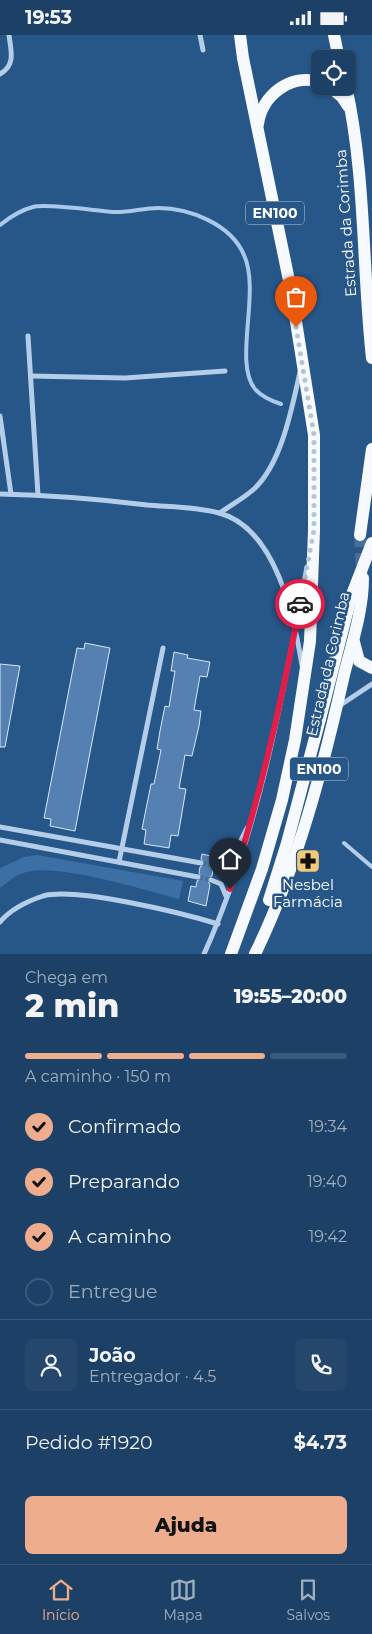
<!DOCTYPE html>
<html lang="pt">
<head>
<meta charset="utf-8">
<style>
	:root { --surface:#1d4066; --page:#25476c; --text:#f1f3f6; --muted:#a0afbf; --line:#3b597a; --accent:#eead8d }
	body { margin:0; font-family:Montserrat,sans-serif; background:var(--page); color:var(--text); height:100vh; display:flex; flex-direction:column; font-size:19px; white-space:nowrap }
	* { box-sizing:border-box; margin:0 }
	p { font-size:16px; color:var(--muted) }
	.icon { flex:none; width:28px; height:28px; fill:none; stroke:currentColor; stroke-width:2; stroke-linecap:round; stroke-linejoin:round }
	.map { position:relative; height:919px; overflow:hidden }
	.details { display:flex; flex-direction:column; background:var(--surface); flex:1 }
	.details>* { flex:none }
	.tools { position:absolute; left:311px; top:15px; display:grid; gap:10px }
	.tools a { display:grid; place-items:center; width:45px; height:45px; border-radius:8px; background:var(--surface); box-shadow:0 1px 4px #0004,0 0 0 1px var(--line); font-size:25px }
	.pin { position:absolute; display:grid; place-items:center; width:42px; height:42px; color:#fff; margin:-51px -21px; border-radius:50% 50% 50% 0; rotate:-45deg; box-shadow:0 0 5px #0007 }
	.pin .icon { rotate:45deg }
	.courier { position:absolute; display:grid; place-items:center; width:50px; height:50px; margin:-25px; border:4px solid #e11d48; border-radius:50%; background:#fff; color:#222; box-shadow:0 1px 6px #0007 }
	.headline em { font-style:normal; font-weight:800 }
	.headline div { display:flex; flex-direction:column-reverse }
	.headline { display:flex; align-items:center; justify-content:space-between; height:85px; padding:0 25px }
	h1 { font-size:32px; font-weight:800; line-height:38px }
	.bar { display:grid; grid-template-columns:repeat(4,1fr); gap:8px 5px; align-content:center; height:60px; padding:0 25px }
	.bar i { height:6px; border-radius:4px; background:var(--line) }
	.bar .selected { background:var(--accent) }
	.bar p { grid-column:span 4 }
	.line { display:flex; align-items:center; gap:12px; padding:0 25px; border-top:1px solid var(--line) }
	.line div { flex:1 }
	.round { display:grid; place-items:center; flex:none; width:52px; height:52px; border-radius:8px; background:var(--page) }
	ol { padding:0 25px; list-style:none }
	li { display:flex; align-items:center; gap:15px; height:55px }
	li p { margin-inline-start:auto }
	li .icon { padding:5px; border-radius:50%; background:var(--accent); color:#111; stroke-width:4 }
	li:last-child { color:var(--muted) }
	li i { width:28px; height:28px; border:2px solid var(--line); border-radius:50% }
	.cta { display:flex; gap:10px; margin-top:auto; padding:10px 25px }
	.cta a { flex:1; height:58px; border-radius:8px; background:var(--accent); color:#111; font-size:20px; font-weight:800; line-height:58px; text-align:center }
	.status { display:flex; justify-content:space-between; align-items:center; height:35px; padding:0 25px; background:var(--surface); direction:ltr }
	.status svg { height:14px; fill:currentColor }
	.dock { display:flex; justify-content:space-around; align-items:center; height:70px; border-top:1px solid var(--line); background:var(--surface); font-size:14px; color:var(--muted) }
	.dock a { display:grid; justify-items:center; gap:2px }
	.dock .selected { color:var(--accent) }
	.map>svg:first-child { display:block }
</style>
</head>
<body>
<div class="status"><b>19:53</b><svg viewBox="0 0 49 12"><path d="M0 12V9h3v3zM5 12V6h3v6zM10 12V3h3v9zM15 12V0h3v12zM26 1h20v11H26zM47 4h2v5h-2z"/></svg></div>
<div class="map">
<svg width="372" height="919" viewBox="0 0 372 919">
	<rect width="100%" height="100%" fill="#275688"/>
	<path fill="#3c70a5" d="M37 820 183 846 179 864C145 855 57 828 27 837 16 839 8 847 0 853V833L24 822Z"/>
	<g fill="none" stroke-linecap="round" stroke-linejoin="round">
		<path stroke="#a8c9e9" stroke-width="4" d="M0 190C10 182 21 175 33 172 46 168 96 176 113 177 128 178 143 173 158 173 189 173 231 189 244 220 261 257 233 327 255 354 262 362 272 366 281 369"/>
	</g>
	<g fill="#5481b2" stroke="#d8e7f7">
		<path d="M85 608 110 613 75 796 50 791 51 784 44 783 77 613 84 614Z"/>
		<path d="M174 617 188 620 187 623 210 627 207 642 200 641 194 675 201 676 199 691 192 721 185 720 182 737 179 753 186 754 178 801 171 800 169 813 144 809 146 795 142 794 151 749H154L161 715 157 714 160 696 165 671 169 672 175 636H171Z"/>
		<path d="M0 629 20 631 5 712H0Z"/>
		<path d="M202 819 216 822 210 829 213 834 212 841 207 844 210 850 206 871 188 866 191 851 196 852 197 846 202 843 199 838 200 832 205 829 201 824Z"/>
	</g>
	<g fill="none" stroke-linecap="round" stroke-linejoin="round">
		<g stroke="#476f9a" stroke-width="5" stroke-dasharray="5 2.5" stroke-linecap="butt">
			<path d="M201 828 214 830"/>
			<path d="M198 842 211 845"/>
		</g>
		<path stroke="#476f9a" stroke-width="12" stroke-dasharray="12 6" stroke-linecap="butt" d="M360 500 362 538"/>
		<path stroke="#b4cee9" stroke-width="4" d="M344 808 372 832"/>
		<g stroke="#b4cee9" stroke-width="5">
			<path d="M200 0 203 15"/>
			<path d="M0 39C16 30 11 16 9 0"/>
			<path d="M28 301 38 460"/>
			<path d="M31 341 125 343 225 336"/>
			<path d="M0 381 11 459"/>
			<path d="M0 459C49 460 98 464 147 470 170 472 197 472 219 478 276 493 294 582 302 630"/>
			<path d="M220 478C231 470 244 463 254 454 282 428 292 372 300 337"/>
			<path d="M339 671 372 649"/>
			<path d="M0 792 201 828"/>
			<path d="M0 805 198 842"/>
			<path d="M119 827 163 613"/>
			<path d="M214 830 236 815 247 793"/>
			<path d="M211 845 221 849 226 861"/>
			<path d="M0 887C10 875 28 866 43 861 76 852 182 878 218 889"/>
			<path d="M204 919C259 797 282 663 307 532"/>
		</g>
		<g stroke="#f6fafe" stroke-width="12">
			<path d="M334 0 339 24"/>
			<path d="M329 51 342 62 348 71"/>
			<path d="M346 51C366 141 362 232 372 323"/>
			<path d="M258 89C262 60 291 38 320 47"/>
			<path d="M360 500 372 414"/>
			<path d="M354 607 359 626 372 633"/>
			<path d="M269 865 287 808 320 684"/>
			<path d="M231 919 262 834 282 765 295 705 310 606 314 495V400L291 255 243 23 240 0"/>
			<path d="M255 919C297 833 323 733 344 640 352 608 363 576 363 543"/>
		</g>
		<path stroke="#f6fafe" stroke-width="12" d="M320 684 351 562 372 508"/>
	</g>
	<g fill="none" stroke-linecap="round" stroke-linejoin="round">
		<path stroke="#b3c4d5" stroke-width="5" stroke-dasharray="0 9" d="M296 292 314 400V495L300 569"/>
		<path stroke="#e11d48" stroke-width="6" d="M230 854C261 760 282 666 300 569"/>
	</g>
	<defs>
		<symbol id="pharmacy-square" viewBox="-11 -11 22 22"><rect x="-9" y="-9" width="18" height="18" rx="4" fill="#f1c97a" stroke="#275688"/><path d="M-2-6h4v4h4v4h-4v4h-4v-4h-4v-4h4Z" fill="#111"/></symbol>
	</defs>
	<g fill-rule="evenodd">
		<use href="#pharmacy-square" x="294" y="812" width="28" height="28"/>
	</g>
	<g text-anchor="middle" stroke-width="5" stroke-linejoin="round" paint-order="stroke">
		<g fill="#275688" stroke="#beccdb" stroke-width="1">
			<rect x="246" y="166.5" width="58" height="23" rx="4"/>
			<rect x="290" y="722.5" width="58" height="23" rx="4"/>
		</g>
		<g font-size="14" font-weight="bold" fill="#fff">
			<text x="275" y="183">EN100</text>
			<text x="319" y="739">EN100</text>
		</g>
		<g font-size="15" fill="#fff" stroke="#275688">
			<text transform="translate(346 188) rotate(-94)" y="5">Estrada da Corimba</text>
			<text transform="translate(328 629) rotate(-77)" y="5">Estrada da Corimba</text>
		</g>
		<g font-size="15" fill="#fff" stroke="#275688">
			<text x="308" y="855">Nesbel<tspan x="308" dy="17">Farmácia</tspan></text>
		</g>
	</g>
</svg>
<div class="tools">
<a><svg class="icon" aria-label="locate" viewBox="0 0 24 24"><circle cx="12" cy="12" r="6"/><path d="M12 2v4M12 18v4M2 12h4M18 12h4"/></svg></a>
</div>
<div class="pin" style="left:296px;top:292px;background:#ea580c"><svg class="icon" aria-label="bag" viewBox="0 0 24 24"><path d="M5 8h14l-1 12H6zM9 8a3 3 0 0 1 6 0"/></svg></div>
<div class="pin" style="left:230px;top:854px;background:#1f2937"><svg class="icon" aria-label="home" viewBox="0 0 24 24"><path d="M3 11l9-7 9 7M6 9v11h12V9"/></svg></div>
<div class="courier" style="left:300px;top:569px"><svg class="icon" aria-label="car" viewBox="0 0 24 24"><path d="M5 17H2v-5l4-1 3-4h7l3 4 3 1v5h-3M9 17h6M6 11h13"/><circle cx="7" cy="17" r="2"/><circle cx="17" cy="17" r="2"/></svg></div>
</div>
<section class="details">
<div class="headline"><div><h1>2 min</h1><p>Chega em</p></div><em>19:55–20:00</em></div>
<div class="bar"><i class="selected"></i><i class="selected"></i><i class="selected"></i><i></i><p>A caminho · 150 m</p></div>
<ol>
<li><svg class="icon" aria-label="check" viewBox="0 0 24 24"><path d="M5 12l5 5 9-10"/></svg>Confirmado<p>19:34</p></li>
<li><svg class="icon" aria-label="check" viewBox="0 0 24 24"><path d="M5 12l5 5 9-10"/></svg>Preparando<p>19:40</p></li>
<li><svg class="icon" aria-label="check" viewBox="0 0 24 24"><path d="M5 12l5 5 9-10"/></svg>A caminho<p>19:42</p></li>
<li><i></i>Entregue</li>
</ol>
<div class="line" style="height:90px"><a class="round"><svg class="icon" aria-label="person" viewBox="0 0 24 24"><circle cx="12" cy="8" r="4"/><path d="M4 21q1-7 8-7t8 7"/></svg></a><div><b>João</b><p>Entregador · 4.5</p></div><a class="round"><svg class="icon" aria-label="phone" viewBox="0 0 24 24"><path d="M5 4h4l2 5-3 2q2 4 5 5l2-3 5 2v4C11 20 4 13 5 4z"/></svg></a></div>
<div class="line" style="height:65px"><div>Pedido #1920</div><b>$4.73</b></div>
<div class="cta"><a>Ajuda</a></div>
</section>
<nav class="dock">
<a class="selected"><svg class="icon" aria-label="home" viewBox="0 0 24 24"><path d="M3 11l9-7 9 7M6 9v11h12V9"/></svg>Início</a>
<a><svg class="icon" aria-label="map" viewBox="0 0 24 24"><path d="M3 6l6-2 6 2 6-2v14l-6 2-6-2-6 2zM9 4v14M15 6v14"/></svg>Mapa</a>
<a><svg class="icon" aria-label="saved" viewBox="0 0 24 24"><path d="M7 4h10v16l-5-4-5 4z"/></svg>Salvos</a>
</nav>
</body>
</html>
